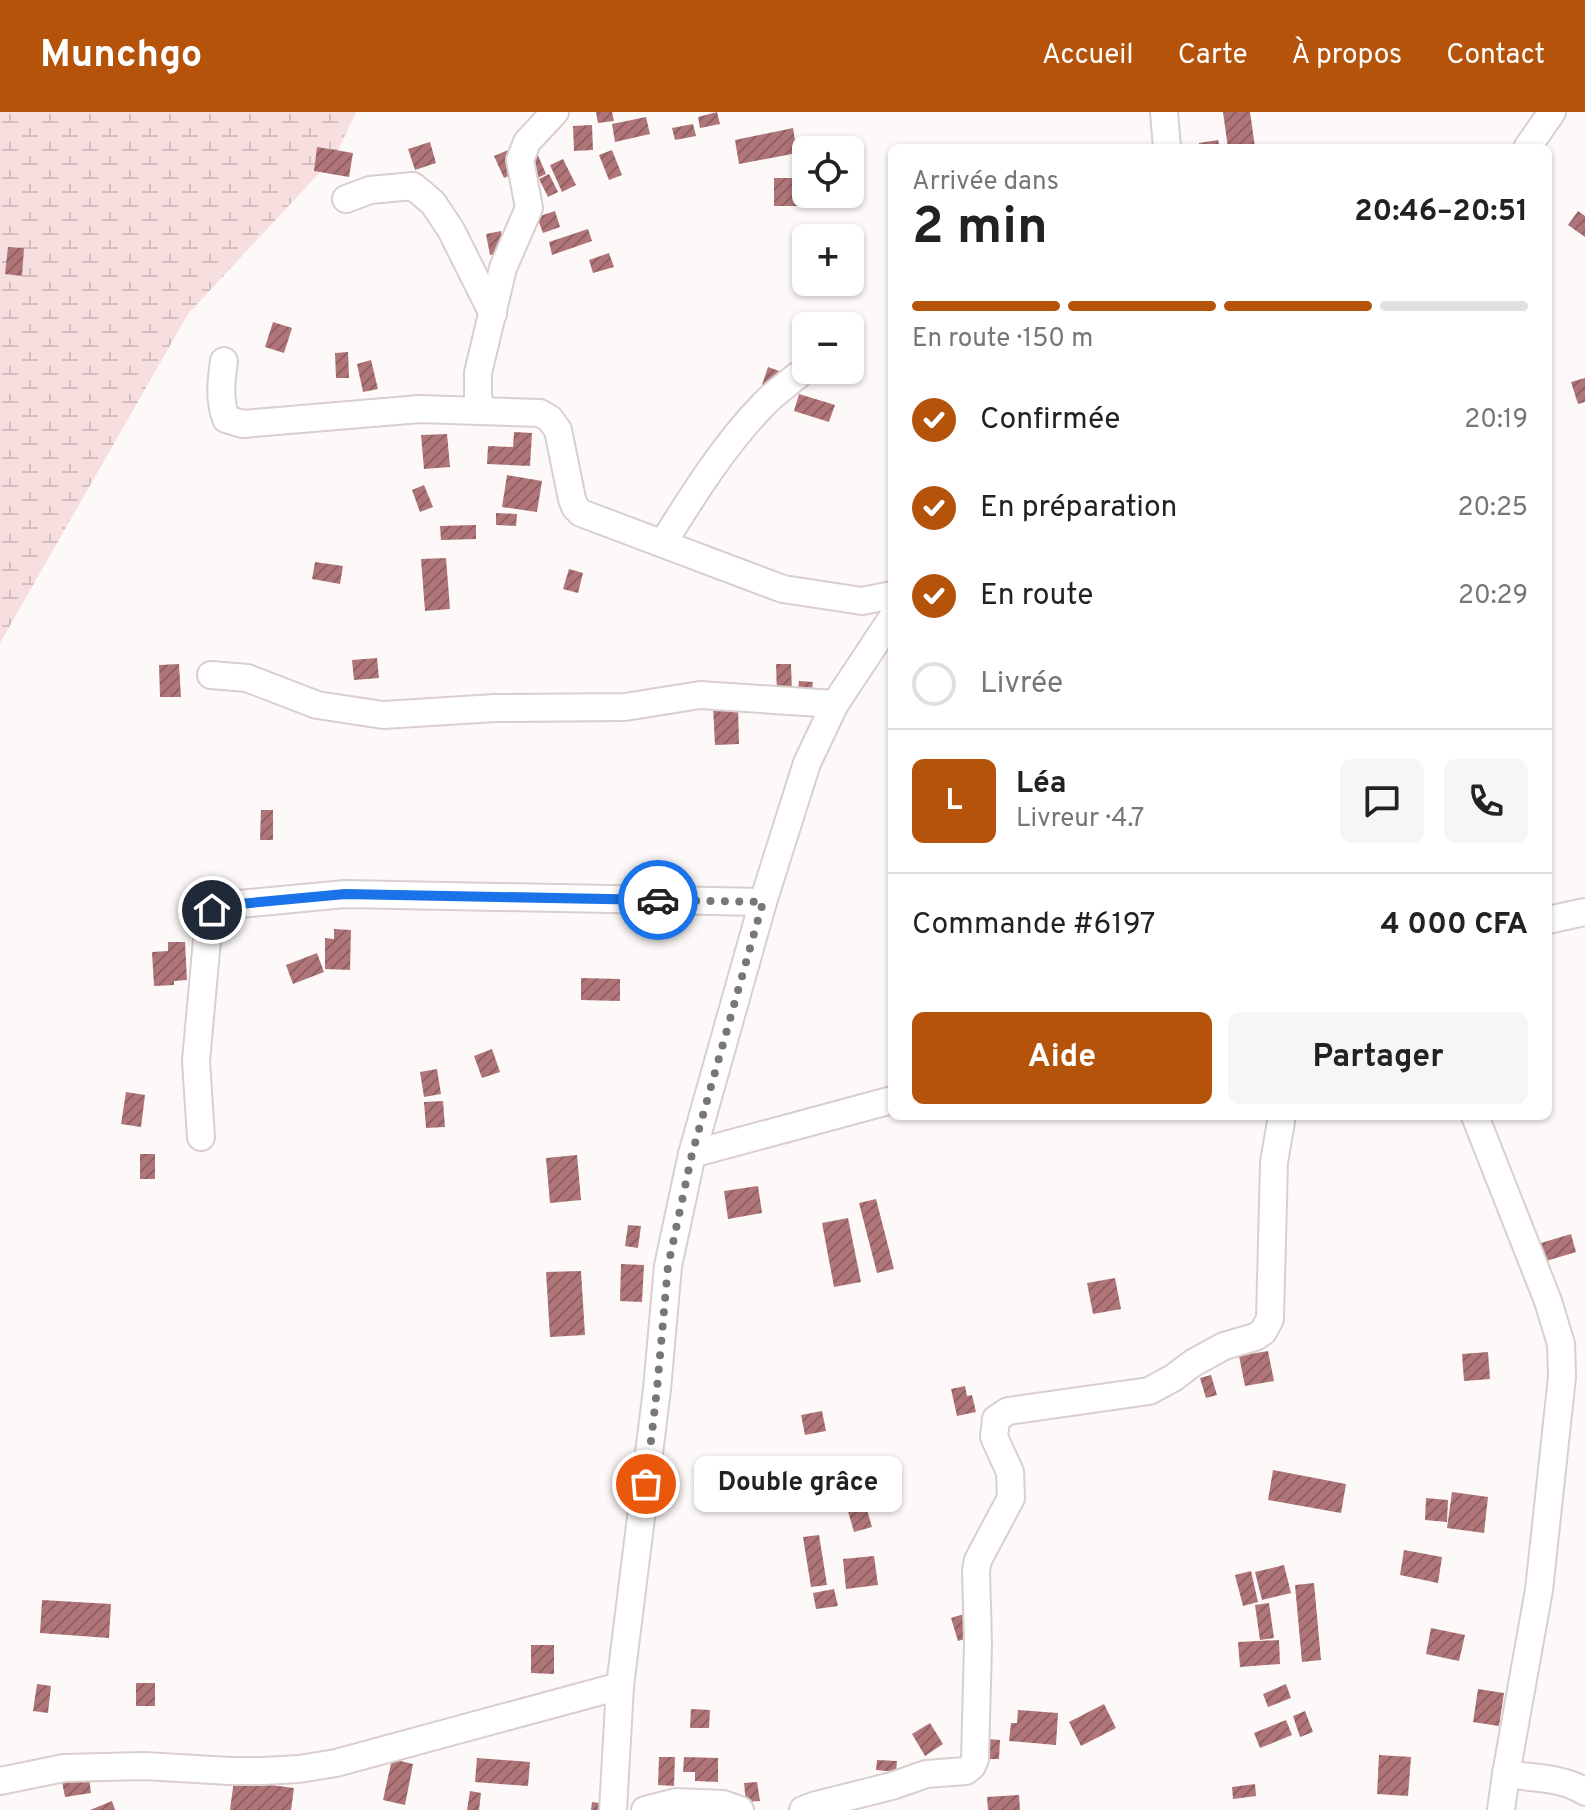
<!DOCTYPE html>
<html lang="fr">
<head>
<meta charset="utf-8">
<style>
	:root { --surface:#fff; --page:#f6f6f6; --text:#222; --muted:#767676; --line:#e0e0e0; --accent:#b45309 }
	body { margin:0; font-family:Overpass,sans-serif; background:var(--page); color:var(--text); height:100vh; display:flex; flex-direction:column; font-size:30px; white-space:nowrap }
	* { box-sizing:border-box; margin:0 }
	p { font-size:26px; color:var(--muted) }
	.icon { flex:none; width:44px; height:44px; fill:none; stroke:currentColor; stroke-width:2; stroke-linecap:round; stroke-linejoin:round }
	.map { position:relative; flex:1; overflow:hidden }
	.details { position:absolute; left:888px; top:32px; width:664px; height:976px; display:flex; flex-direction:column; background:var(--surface); border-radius:12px; box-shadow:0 2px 6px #0004 }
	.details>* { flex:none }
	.buttons { position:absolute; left:792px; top:24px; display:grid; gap:16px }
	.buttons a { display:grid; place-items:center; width:72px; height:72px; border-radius:12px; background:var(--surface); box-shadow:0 2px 6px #0004; font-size:40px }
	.pin { position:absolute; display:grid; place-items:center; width:68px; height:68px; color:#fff; margin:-34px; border:4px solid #fff; border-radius:50%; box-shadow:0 2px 8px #0007 }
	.courier { position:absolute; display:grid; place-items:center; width:80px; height:80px; margin:-40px; border:6px solid #1a73e8; border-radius:50%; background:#fff; color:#222; box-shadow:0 2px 10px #0007 }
	.bubble { position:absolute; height:56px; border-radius:12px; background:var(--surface); box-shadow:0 2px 6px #0004; font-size:26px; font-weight:700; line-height:56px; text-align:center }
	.summary em { font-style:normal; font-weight:700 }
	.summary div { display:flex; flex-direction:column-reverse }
	.summary { display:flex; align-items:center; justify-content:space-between; height:136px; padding:0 24px }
	h1 { font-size:52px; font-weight:700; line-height:60px }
	.bar { display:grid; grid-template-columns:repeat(4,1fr); gap:12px 8px; align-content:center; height:96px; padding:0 24px }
	.bar i { height:10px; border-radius:6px; background:var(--line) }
	.bar .selected { background:var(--accent) }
	.bar p { grid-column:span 4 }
	.line { display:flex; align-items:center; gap:20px; padding:0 24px; border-top:2px solid var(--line) }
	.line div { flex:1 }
	.round { display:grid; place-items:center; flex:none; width:84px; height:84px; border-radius:12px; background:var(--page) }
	ol { padding:0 24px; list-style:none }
	li { display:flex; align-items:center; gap:24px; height:88px }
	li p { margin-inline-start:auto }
	li .icon { padding:8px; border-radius:50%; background:var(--accent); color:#fff; stroke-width:4 }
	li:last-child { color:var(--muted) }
	li i { width:44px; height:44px; border:4px solid var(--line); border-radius:50% }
	.primary-button { display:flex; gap:16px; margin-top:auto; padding:16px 24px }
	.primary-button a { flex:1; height:92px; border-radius:12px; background:var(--accent); color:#fff; font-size:32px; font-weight:700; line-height:92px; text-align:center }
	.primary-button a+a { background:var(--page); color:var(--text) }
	header { display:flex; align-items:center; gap:48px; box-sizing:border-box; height:112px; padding:0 40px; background:var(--accent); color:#fff }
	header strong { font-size:38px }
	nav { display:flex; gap:44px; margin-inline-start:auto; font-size:28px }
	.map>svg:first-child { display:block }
</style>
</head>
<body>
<header>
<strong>Munchgo</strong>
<nav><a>Accueil</a><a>Carte</a><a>À propos</a><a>Contact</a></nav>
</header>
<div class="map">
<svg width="1585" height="1698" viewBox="0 0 1585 1698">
	<defs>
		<pattern id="wetland-marsh" width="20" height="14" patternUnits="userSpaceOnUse" patternTransform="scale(2)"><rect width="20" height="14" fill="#f7dedf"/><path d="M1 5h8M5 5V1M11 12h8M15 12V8" fill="none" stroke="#d4bfc0"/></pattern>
		<pattern id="building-hatch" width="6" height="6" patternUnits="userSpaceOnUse" patternTransform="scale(2)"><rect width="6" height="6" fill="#b07578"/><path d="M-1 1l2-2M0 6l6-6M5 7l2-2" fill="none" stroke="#906063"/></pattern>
	</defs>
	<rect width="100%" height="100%" fill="#fdf9f9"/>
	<path fill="url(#wetland-marsh)" d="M0 0H356L336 43 188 202 0 531Z"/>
	<g fill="url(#building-hatch)">
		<path d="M596 0H612L614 9 598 11Z"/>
		<path d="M717 0 720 12 700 16 698 5Z"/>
		<path d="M1223 0H1250L1255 35 1228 36Z"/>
		<path d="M646 5 650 22 615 30 612 12Z"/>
		<path d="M693 12 696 24 675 28 672 16Z"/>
		<path d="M592 13 593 38 574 39 573 14Z"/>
		<path d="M793 16 797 41 739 52 735 28Z"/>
		<path d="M1218 28 1220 36H1199V31Z"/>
		<path d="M430 30 436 51 415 58 408 37Z"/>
		<path d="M317 35 353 41 349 65 314 59Z"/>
		<path d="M508 38 517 60 504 66 494 44Z"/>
		<path d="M612 38 622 63 609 68 599 43Z"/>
		<path d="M537 41 546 62 533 68 523 47Z"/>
		<path d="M563 47 576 73 562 80 550 53Z"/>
		<path d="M549 62 558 80 548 85 539 67Z"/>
		<path d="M774 66H806V82H809V94H774Z"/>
		<path d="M555 99 560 115 543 121 537 105Z"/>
		<path d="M1578 99 1585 104V125L1568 113Z"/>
		<path d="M588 117 592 129 552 143 549 130Z"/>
		<path d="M501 119 505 140 490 143 486 122Z"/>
		<path d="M8 135 24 136 22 164 5 162Z"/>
		<path d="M609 141 614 155 593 161 589 148Z"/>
		<path d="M273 210 292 216 284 241 265 235Z"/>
		<path d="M348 240 349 266H336L335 241Z"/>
		<path d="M371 248 378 277 363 280 357 252Z"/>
		<path d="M768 255 782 260 776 278 762 273Z"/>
		<path d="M1585 266V290L1578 292 1571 270Z"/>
		<path d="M799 282 835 293 829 310 794 299Z"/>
		<path d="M514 320 532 321 530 354 487 352 488 334 513 335Z"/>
		<path d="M447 322 450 355 424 357 421 323Z"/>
		<path d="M507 363 542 369 537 400 502 395Z"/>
		<path d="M424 373 433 395 420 400 412 378Z"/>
		<path d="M496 401 517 402 516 414 496 413Z"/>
		<path d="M476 413V427L441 428 440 414Z"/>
		<path d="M446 446 450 497 425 499 421 447Z"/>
		<path d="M315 450 343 454 340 472 312 467Z"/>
		<path d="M569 457 583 461 578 481 563 477Z"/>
		<path d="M377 546 379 566 354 568 352 548Z"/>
		<path d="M179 552 181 585H160L159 553Z"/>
		<path d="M776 552H791L792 581H777Z"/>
		<path d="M799 569 813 570 811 587 797 585Z"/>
		<path d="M738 594 739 632 715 633 713 595Z"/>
		<path d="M261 698H273V728H260Z"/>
		<path d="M334 817 351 818 350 858 325 857V826L334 827Z"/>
		<path d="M168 830H185L187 868 174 869V873L154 874 152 840 168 839Z"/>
		<path d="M317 841 324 860 293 872 286 853Z"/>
		<path d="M581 866 620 867V889L581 888Z"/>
		<path d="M492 937 500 960 482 966 474 944Z"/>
		<path d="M437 957 441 982 424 985 420 960Z"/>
		<path d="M126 980 145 983 141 1015 121 1012Z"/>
		<path d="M443 989 445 1015 426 1016 424 990Z"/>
		<rect x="140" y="1042" width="15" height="25"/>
		<path d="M577 1043 581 1088 550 1091 546 1046Z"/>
		<path d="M758 1074 762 1101 728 1107 724 1079Z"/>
		<path d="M876 1087 894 1157 877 1161 859 1091Z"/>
		<path d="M848 1106 861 1170 834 1175 822 1111Z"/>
		<path d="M628 1113 641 1114 638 1136 625 1134Z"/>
		<path d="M1571 1122 1576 1140 1546 1149 1541 1131Z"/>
		<path d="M621 1152 644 1153 642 1190 620 1189Z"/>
		<path d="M581 1159 585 1223 550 1225 546 1160Z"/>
		<path d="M1115 1166 1121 1197 1093 1202 1087 1171Z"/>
		<path d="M1268 1239 1274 1269 1245 1274 1239 1244Z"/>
		<path d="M1488 1240 1490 1267 1464 1269 1462 1242Z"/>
		<path d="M1211 1263 1217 1283 1206 1286 1200 1266Z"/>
		<path d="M965 1274 967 1284 972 1283 976 1300 957 1304 951 1277Z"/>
		<path d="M822 1299 826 1319 805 1323 801 1303Z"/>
		<path d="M1273 1358 1346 1372 1341 1401 1268 1388Z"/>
		<path d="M731 1369 732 1395 720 1396 718 1370Z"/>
		<path d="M1452 1380 1488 1385 1484 1421 1447 1416Z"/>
		<path d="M1426 1386 1448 1388 1447 1410 1425 1408Z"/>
		<path d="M865 1391 872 1415 854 1420 847 1396Z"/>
		<path d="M819 1423 827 1473 811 1475 803 1425Z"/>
		<path d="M1404 1438 1442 1445 1438 1471 1400 1463Z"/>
		<path d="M874 1444 878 1473 846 1477 843 1447Z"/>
		<path d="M1284 1453 1291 1481 1262 1488 1255 1460Z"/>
		<path d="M1251 1459 1258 1490 1243 1494 1235 1463Z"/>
		<path d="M1314 1471 1321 1548 1302 1550 1295 1473Z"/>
		<path d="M834 1477 838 1494 816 1497 813 1481Z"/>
		<path d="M42 1488 111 1492 109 1526 40 1521Z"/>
		<path d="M1269 1491 1274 1526 1260 1528 1255 1493Z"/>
		<path d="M964 1502 972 1525 958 1529 951 1506Z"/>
		<path d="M1431 1516 1465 1523 1459 1549 1426 1542Z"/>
		<path d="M1279 1528 1280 1552 1240 1555 1238 1530Z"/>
		<path d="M531 1533H554V1562L531 1561Z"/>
		<rect x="136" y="1571" width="19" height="23"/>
		<path d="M37 1572 51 1574 48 1601 33 1599Z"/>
		<path d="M1286 1572 1291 1586 1268 1595 1263 1582Z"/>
		<path d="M1478 1577 1504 1581 1499 1614 1473 1610Z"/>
		<path d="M1104 1592 1116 1616 1081 1634 1069 1610Z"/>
		<path d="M691 1597 710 1598 709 1616H690Z"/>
		<path d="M1018 1598 1058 1601 1056 1633 1009 1629 1011 1611H1017Z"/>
		<path d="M1305 1599 1313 1620 1300 1625 1293 1604Z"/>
		<path d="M1286 1608 1292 1623 1260 1636 1254 1621Z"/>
		<path d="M930 1611 943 1632 925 1644 912 1622Z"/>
		<path d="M988 1627 1000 1628 999 1647H987Z"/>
		<path d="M1379 1643 1411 1645 1408 1684 1377 1682Z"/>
		<path d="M659 1645H675L674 1674 658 1673Z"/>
		<path d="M684 1645 718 1646V1670L695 1669V1660H683Z"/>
		<path d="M477 1646 530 1650 528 1674 475 1670Z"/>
		<path d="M392 1647 413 1652 405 1693 383 1688Z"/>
		<path d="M877 1648 897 1649 896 1660 876 1658Z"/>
		<path d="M89 1666 91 1681 65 1685 62 1670Z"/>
		<path d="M234 1668 294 1676 291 1698H230Z"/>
		<path d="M757 1670 760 1689 746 1690 744 1671Z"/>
		<path d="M1255 1672 1256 1684 1233 1687 1232 1675Z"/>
		<path d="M470 1679 481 1681 479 1698H467Z"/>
		<path d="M1019 1683 1020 1698H988L987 1685Z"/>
		<path d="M112 1689 115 1698H90Z"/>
		<path d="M592 1690 606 1692 605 1698H591Z"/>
	</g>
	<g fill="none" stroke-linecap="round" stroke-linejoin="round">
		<defs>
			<g id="minor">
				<path d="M1164 0 1167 36"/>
				<path d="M1527 36 1552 0"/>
				<path d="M346 87 370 78 413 74 433 91 451 118 493 202"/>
				<path d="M224 249C221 270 219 287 226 307L243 312 420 297 540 301 550 307 558 318 572 387 575 395 581 401 783 477 862 489 892 483"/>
				<path d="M482 299 478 284V261L503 156 529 96 520 48 527 30 555 0"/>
				<path d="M663 431C693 383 724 333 763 293 773 282 786 273 797 264"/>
				<path d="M211 563 247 566 317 593 383 603 495 596 625 595 700 583 835 592"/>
				<path d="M1548 808 1585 800"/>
				<path d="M1475 1004 1548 1189 1561 1232 1562 1265 1539 1478 1506 1662 1501 1698"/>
				<path d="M201 1025 196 949 209 806 212 798 218 794 345 782 763 790"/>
				<path d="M692 1042 892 988"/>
				<path d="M1506 1662C1530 1666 1564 1665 1585 1680"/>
				<path d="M0 1669 64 1656 144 1654 230 1659H263L299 1657 336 1651 620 1574"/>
				<path d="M613 1698 620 1574 657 1277 668 1154 692 1042 763 790 807 651 835 592 892 506"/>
				<path d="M645 1698 676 1690 723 1692 740 1698"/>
				<path d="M803 1698 816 1693 892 1674 926 1662 966 1659 972 1654 975 1647 978 1532 976 1458 978 1448 1011 1386 1010 1360 994 1325 996 1307 1008 1299 1149 1279 1173 1266 1193 1251 1224 1234 1255 1225 1263 1220 1270 1207 1274 1050 1282 1004"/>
			</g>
		</defs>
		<use href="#minor" stroke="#dacecf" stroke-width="30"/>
		<use href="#minor" stroke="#fff" stroke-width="26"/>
	</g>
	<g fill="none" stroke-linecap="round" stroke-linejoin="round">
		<path stroke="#7a7676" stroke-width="8" stroke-dasharray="0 14.4" d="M646 1372 657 1277 668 1154 692 1042 763 790 658 788"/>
		<path stroke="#1a73e8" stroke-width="10" d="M212 798 218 794 345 782 658 788"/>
	</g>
</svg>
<div class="buttons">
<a><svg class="icon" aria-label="locate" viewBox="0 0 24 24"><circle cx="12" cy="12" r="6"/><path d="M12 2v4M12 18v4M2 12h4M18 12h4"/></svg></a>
<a>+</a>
<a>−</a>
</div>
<div class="pin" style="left:646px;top:1372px;background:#ea580c"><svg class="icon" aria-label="bag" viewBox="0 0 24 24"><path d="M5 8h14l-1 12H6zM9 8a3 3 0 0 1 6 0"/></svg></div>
<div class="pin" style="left:212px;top:798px;background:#1f2937"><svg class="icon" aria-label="home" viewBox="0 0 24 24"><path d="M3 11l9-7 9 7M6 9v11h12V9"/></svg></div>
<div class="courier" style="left:658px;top:788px"><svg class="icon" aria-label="car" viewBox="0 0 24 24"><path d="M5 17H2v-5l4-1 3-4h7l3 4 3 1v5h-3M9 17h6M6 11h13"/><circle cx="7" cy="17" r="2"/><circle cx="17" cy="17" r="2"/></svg></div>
<div class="bubble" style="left:694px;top:1344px;width:208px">Double grâce</div>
<section class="details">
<div class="summary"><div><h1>2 min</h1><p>Arrivée dans</p></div><em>20:46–20:51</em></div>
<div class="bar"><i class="selected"></i><i class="selected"></i><i class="selected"></i><i></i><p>En route · 150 m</p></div>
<ol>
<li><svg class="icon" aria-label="check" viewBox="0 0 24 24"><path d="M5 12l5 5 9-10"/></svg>Confirmée<p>20:19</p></li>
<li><svg class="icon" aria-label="check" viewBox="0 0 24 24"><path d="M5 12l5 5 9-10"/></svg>En préparation<p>20:25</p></li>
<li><svg class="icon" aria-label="check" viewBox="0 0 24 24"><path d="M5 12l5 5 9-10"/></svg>En route<p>20:29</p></li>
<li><i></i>Livrée</li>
</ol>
<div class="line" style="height:144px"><b class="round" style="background:var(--accent);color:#fff">L</b><div><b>Léa</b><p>Livreur · 4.7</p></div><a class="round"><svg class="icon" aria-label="chat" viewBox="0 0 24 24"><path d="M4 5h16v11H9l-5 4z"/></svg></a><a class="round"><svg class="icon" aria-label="phone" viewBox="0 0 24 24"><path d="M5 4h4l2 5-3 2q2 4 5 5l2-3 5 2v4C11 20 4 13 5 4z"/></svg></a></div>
<div class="line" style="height:104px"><div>Commande #6197</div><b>4 000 CFA</b></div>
<div class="primary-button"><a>Aide</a><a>Partager</a></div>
</section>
</div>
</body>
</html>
